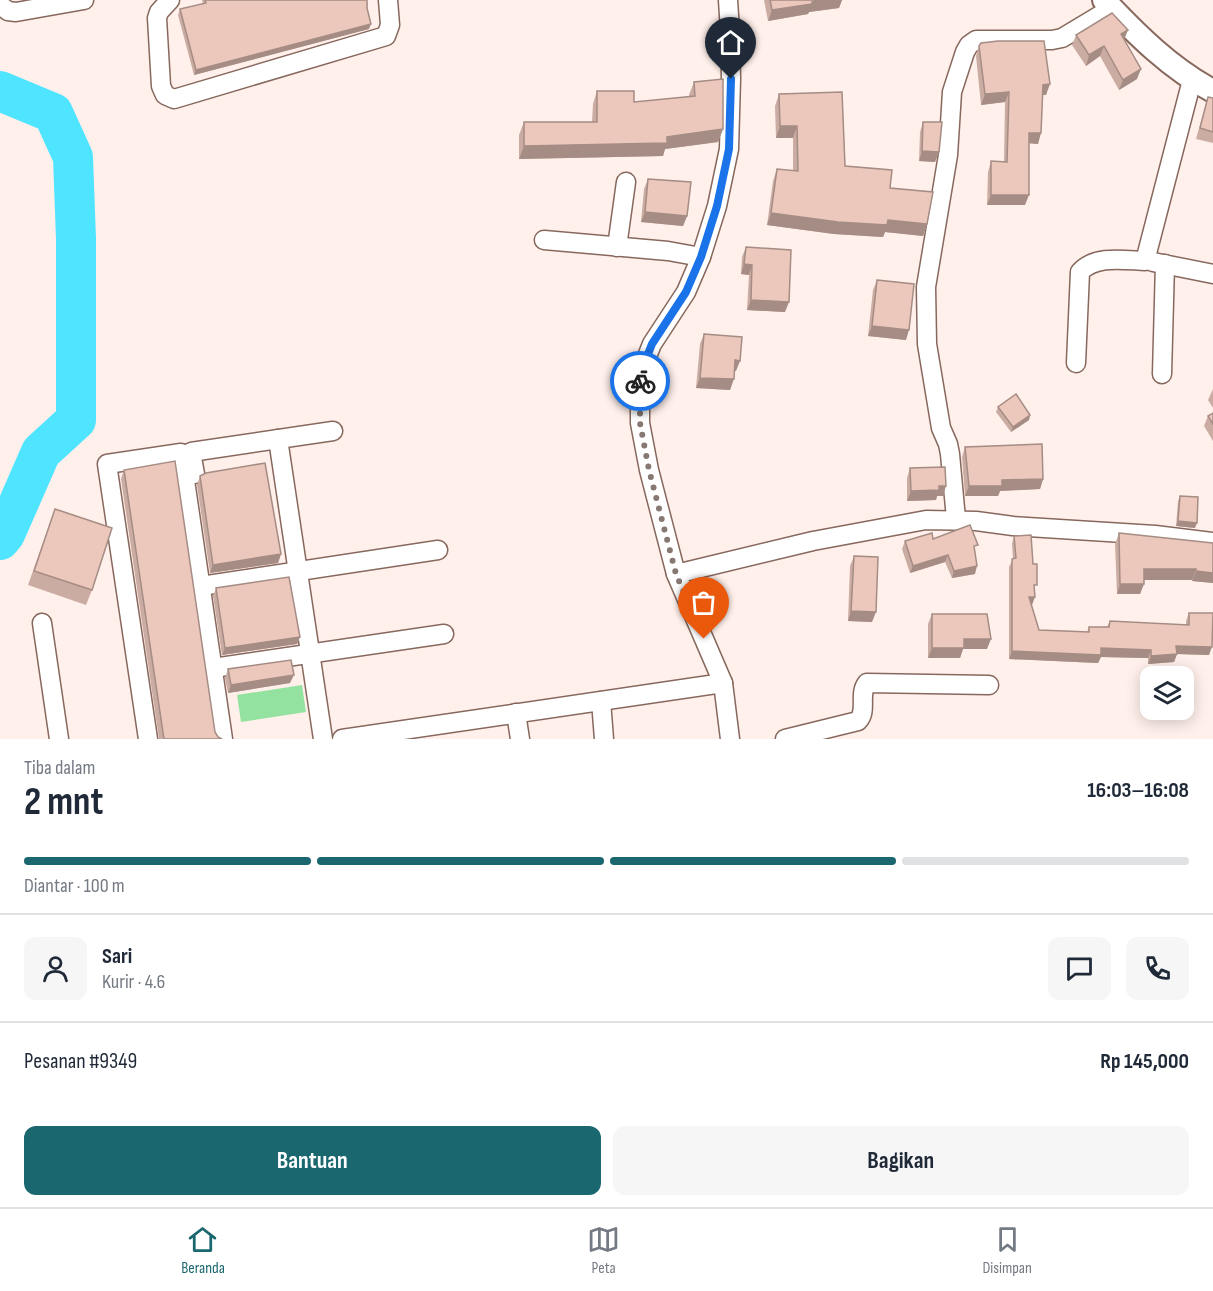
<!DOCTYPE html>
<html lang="id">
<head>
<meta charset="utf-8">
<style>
	:root { --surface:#fff; --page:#f6f6f7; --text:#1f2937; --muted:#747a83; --line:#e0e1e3; --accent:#1b6770 }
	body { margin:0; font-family:"Sofia Sans Condensed",sans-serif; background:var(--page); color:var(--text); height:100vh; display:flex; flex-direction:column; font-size:22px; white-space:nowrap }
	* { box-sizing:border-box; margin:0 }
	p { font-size:20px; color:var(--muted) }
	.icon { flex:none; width:33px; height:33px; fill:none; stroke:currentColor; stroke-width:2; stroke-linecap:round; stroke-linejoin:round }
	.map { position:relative; height:739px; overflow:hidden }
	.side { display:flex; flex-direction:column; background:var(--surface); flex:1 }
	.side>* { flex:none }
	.controls { position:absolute; left:1140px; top:666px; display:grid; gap:12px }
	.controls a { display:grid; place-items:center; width:54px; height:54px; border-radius:12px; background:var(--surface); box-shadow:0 3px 15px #0003; font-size:30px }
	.pin { position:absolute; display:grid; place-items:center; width:51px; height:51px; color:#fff; margin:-62px -26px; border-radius:50% 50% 50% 0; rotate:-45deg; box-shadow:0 0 6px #0007 }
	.pin .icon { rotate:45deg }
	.courier { position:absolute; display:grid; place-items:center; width:60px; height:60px; margin:-30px; border:4px solid #1a73e8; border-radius:50%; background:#fff; color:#222; box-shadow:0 2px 8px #0007 }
	.head em { font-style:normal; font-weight:700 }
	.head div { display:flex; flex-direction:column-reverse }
	.head { display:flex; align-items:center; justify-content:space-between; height:102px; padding:0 24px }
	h1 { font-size:39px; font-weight:700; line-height:45px }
	.bar { display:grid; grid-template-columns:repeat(4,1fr); gap:9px 6px; align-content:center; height:72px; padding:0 24px }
	.bar i { height:8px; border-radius:4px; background:var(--line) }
	.bar .current { background:var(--accent) }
	.bar p { grid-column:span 4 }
	.line { display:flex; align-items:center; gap:15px; padding:0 24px; border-top:2px solid var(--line) }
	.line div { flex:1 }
	.round { display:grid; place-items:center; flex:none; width:63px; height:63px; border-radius:12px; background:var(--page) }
	.action { display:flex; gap:12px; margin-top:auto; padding:12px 24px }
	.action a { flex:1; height:69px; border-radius:12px; background:var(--accent); color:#fff; font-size:24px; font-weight:700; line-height:69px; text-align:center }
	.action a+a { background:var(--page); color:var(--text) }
	.menu { display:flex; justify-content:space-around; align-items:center; height:84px; border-top:2px solid var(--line); background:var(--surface); font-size:16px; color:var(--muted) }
	.menu a { display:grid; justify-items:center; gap:3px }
	.menu .current { color:var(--accent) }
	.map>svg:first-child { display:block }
</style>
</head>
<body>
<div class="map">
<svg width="1213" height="739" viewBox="0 0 1213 739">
	<rect width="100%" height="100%" fill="#fff0eb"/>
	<path fill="#94e2a0" d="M302 685 306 712 241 722 237 695Z"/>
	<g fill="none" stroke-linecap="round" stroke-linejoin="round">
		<path stroke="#4fe4ff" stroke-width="40" d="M0 91 53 113 73 157 76 239V420L41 452 5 534 0 540"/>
		<defs>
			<g id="minor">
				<path d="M170 0 159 12 157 18 161 86 165 95 174 99 386 36 390 25 388 0"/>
				<path d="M728 0 730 31 731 79 729 149 717 206 701 257 686 292 652 344 640 374V423L649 470 676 574 723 683 730 739"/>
				<path d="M0 5 8 11 16 12 84 0"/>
				<path d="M544 240 668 251 701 257"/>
				<path d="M617 247 626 182"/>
				<path d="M1153 262 1213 274"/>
				<path d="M1076 363 1080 272C1095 255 1123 260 1145 261L1192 80"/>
				<path d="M1162 374 1165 264"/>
				<path d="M278 439 323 739"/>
				<path d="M195 474 191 452 333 431"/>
				<path d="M956 519 950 454 948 444 941 428 927 344 926 287 948 155 952 92 965 52 969 45 976 40H1052L1062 38 1112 8"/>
				<path d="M676 574 813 541 926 520 976 521 1013 526 1155 535 1213 542"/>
				<path d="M201 586 438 550"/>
				<path d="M42 623 59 739"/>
				<path d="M213 668 444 634"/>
				<path d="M601 701 604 739"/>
				<path d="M516 713 520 739"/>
				<path d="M148 739 107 464 181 453 223 739"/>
				<path d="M342 739 723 683"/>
				<path d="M785 739 858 721C868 711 858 694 867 683L989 685"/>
			</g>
			<path id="tertiary" d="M1104 0C1136 34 1171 69 1213 91"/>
		</defs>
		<use href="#minor" stroke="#87685d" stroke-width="21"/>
		<use href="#tertiary" stroke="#87685d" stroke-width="26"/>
		<use href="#minor" stroke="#fff" stroke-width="18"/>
		<use href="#tertiary" stroke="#fff" stroke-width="22"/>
	</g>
	<g fill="#cbaca2">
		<path d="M202 0H367L369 29 194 75 178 15 180 9 203 4Z"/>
		<path d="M764 0H842L839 8 809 12 808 14 768 21Z"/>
		<path d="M1076 35 1124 40 1137 79 1119 90 1100 56 1086 66 1072 45Z"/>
		<path d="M979 46 1046 95H1043L1038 144 1029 143 1025 205H987L988 172 991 161 1004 162 1005 102 981 105 976 56Z"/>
		<path d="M694 82 723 129 718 142 665 149 663 156 519 159V135L524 122H592L593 104 597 91 634 102 689 97V95Z"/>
		<path d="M779 94 845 166 890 188 927 224 923 236 885 232 883 237 834 234 767 225 773 181 777 169 793 171V138H776L775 106Z"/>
		<path d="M1208 97 1213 98V143L1196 139 1205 107Z"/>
		<path d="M923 122 939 152 935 162 919 161 920 132Z"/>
		<path d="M648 179 687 216 683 226 641 222 644 189Z"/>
		<path d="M746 247 785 312 747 310 749 275 741 274 742 257Z"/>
		<path d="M877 280 906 340 868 336 873 290Z"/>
		<path d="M704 334 736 371H734L730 390 696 388 700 344Z"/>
		<path d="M1213 389V408L1208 400Z"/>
		<path d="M998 407 1030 415 1029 420 1011 432 996 412Z"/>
		<path d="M1213 413V441L1204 426 1208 416Z"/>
		<path d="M965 447 1043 479 1040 489 1000 491 998 496H965L962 457Z"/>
		<path d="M910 468 943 496H937L936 500 907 501V478Z"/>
		<path d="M124 470 215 732 218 737 222 739H159L121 479Z"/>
		<path d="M200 476 281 554 278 563 210 573 197 485Z"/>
		<path d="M1180 496 1195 528 1176 526 1178 501Z"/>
		<path d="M55 509 92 590 86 605 28 585Z"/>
		<path d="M1119 533 1213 543V583L1192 581V580H1144L1140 594H1117L1115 544Z"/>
		<path d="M1014 536 1034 593 1031 605 1039 630 1087 632 1089 627H1107L1110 621 1186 625V621L1189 613 1209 655 1177 654 1174 662 1148 664V658L1101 657 1098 663 1009 659V567L1013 559 1012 544Z"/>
		<path d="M933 539 975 552V574L952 578 945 562 910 573 902 549 905 541Z"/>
		<path d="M854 556 872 622 848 621 850 566Z"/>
		<path d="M216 588 300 637 297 644 222 655 213 596Z"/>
		<path d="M932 614 987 649H963L960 658H928V624Z"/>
		<path d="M228 669 290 683 228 693 225 678Z"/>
	</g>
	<g fill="#a58c84">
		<path d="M824 0H842L839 8 809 12 808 14 768 21 772 10 812 2Z"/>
		<path d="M371 24 369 29 194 75 196 70Z"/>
		<path d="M1128 30 1124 40 1121 34Z"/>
		<path d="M1104 46 1100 56 1086 66 1089 55Z"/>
		<path d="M1141 69 1137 79 1119 90 1123 80Z"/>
		<path d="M1050 84 1046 95H1040L1043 85Z"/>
		<path d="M1009 92 1005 102 981 105 985 94Z"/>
		<path d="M780 126H797L793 138H776Z"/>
		<path d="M723 129 718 142 665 149 663 156 519 159 524 146 667 137Z"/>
		<path d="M1029 133H1041L1038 144 1026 143Z"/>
		<path d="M922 151 939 152 935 162 919 161Z"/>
		<path d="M991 195H1029L1025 205H987Z"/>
		<path d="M645 212 687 216 683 226 641 222Z"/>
		<path d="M771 213 888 220 927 224 923 236 885 232 883 237 834 234 767 225Z"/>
		<path d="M744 264 752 265 749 275 741 274Z"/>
		<path d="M751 300 789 302 785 312 747 310Z"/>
		<path d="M872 326 909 330 906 340 868 336Z"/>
		<path d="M735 360 740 361 736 371 731 370Z"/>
		<path d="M700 378 734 379 730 390 696 388Z"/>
		<path d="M1030 415 1029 420 1011 432 1013 427Z"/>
		<path d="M1043 479 1040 489 1000 491 998 496H965L969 486 1002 480Z"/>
		<path d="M939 486H946L943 496H937L936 500 907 501 911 491Z"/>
		<path d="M1178 521 1197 523 1195 528 1176 526Z"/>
		<path d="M281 554 278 563 210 573 213 565Z"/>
		<path d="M948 555 945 562 910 573 913 566Z"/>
		<path d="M977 566 975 574 952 578 954 571Z"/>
		<path d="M1144 569H1196L1192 580H1140Z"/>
		<path d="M1196 571 1213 573V583L1192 581Z"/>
		<path d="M1120 584H1144L1140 594H1117Z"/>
		<path d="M1029 597H1035L1032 605H1026Z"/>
		<path d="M851 611 876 612 872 622 848 621Z"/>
		<path d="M300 637 297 644 222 655 225 648Z"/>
		<path d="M964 639H991L987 649H963L960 658H928L932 648Z"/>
		<path d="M1176 646 1212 647 1209 655 1177 654 1174 662 1148 664 1151 656Z"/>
		<path d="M1101 648 1151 650 1148 658 1101 657 1098 663 1009 659 1012 651Z"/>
		<path d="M294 675 290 683 228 693 231 685Z"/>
	</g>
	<g fill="#ecc8bc" stroke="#a58c84" stroke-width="1.5">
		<path d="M205 0H367V8L371 24 196 70 180 9 206 3Z"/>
		<path d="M770 0H824L812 2V4L772 10Z"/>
		<path d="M1112 13 1128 30 1121 34 1141 69 1123 80 1104 46 1089 55 1076 35Z"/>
		<path d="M998 41H1044L1050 84 1043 85 1041 133H1029V195H991V161L1007 162 1009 92 985 94 979 46 981 43Z"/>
		<path d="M723 79V129L667 137V143L524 146V122H597V91H634V102L695 96 694 82Z"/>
		<path d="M842 92 845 166 892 170 890 188 933 192 927 224 888 220 887 225 838 222 771 213 777 169 798 171 797 126H780L779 94Z"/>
		<path d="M1208 97 1213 98V132L1200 128Z"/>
		<path d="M923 122H942L939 152 922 151Z"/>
		<path d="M648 179 691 182 687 216 645 212Z"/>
		<path d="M746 247 791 250 789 302 751 300 752 265 744 264Z"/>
		<path d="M877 280 914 284 909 330 872 326Z"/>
		<path d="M704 334 742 337 740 361 735 360 734 379 700 378Z"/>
		<path d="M1016 394 1030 415 1013 427 998 407Z"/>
		<path d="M1213 413V424L1208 416Z"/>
		<path d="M1042 444 1043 479 1002 480V486H969L965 447Z"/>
		<path d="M175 461 215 732 218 737 222 739H164L124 470Z"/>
		<path d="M265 463 281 554 213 565 200 476 206 473Z"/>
		<path d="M945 467 946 486H939V490L911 491 910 468Z"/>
		<path d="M1180 496 1198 497 1197 523 1178 521Z"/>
		<path d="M55 509 112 528 92 590 34 571Z"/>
		<path d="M970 525 978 545 974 546 977 566 954 571 948 555 913 566 905 541 932 533 933 539Z"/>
		<path d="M1119 533 1213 543V573L1196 571V569H1144V584H1120Z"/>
		<path d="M1031 535 1033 564H1037V585H1034L1035 597H1029L1039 630 1089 632V627H1109L1110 621 1189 625V613H1213L1212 647 1176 646 1177 654 1151 656V650L1101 648V655L1012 651V559L1016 558 1014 536Z"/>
		<path d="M854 556 878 557 876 612 851 611Z"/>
		<path d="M289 577 300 637 225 648 216 588Z"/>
		<path d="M932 614H987L991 639H964V648H932Z"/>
		<path d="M291 660 294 675 231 685 228 669Z"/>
	</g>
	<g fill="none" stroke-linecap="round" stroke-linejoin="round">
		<path stroke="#877873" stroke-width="6" stroke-dasharray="0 10.8" d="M640 381V423L649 470 676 574 704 639"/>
		<path stroke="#1a73e8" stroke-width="8" d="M640 381V374L652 344 686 292 701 257 717 206 729 149 731 79"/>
	</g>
</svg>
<div class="controls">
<a><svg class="icon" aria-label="layers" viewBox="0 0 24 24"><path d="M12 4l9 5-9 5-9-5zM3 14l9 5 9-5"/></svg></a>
</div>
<div class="pin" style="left:704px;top:639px;background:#ea580c"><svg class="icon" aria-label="bag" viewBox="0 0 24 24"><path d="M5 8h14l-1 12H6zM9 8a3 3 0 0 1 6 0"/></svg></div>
<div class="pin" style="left:731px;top:79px;background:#1f2937"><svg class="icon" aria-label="home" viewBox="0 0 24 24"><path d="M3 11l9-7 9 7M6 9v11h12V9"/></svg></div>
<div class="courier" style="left:640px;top:381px"><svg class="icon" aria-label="bike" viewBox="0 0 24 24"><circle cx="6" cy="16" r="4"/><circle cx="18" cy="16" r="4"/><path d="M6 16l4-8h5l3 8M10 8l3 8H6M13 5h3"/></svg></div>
</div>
<section class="side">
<div class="head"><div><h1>2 mnt</h1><p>Tiba dalam</p></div><em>16:03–16:08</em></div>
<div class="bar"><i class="current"></i><i class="current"></i><i class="current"></i><i></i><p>Diantar · 100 m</p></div>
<div class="line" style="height:108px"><a class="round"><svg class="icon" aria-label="person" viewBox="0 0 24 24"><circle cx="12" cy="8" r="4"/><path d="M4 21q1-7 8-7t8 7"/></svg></a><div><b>Sari</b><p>Kurir · 4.6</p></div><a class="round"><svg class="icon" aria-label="chat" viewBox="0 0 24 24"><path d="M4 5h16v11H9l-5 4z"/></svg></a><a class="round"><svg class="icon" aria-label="phone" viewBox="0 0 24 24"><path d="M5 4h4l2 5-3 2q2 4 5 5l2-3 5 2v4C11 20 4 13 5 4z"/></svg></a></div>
<div class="line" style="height:78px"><div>Pesanan #9349</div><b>Rp 145,000</b></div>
<div class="action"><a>Bantuan</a><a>Bagikan</a></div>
</section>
<nav class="menu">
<a class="current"><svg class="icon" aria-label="home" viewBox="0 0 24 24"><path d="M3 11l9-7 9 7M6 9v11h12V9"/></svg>Beranda</a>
<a><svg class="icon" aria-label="map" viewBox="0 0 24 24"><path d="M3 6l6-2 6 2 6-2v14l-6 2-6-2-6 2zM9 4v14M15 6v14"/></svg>Peta</a>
<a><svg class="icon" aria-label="saved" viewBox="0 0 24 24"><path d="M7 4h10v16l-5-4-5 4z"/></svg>Disimpan</a>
</nav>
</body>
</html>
